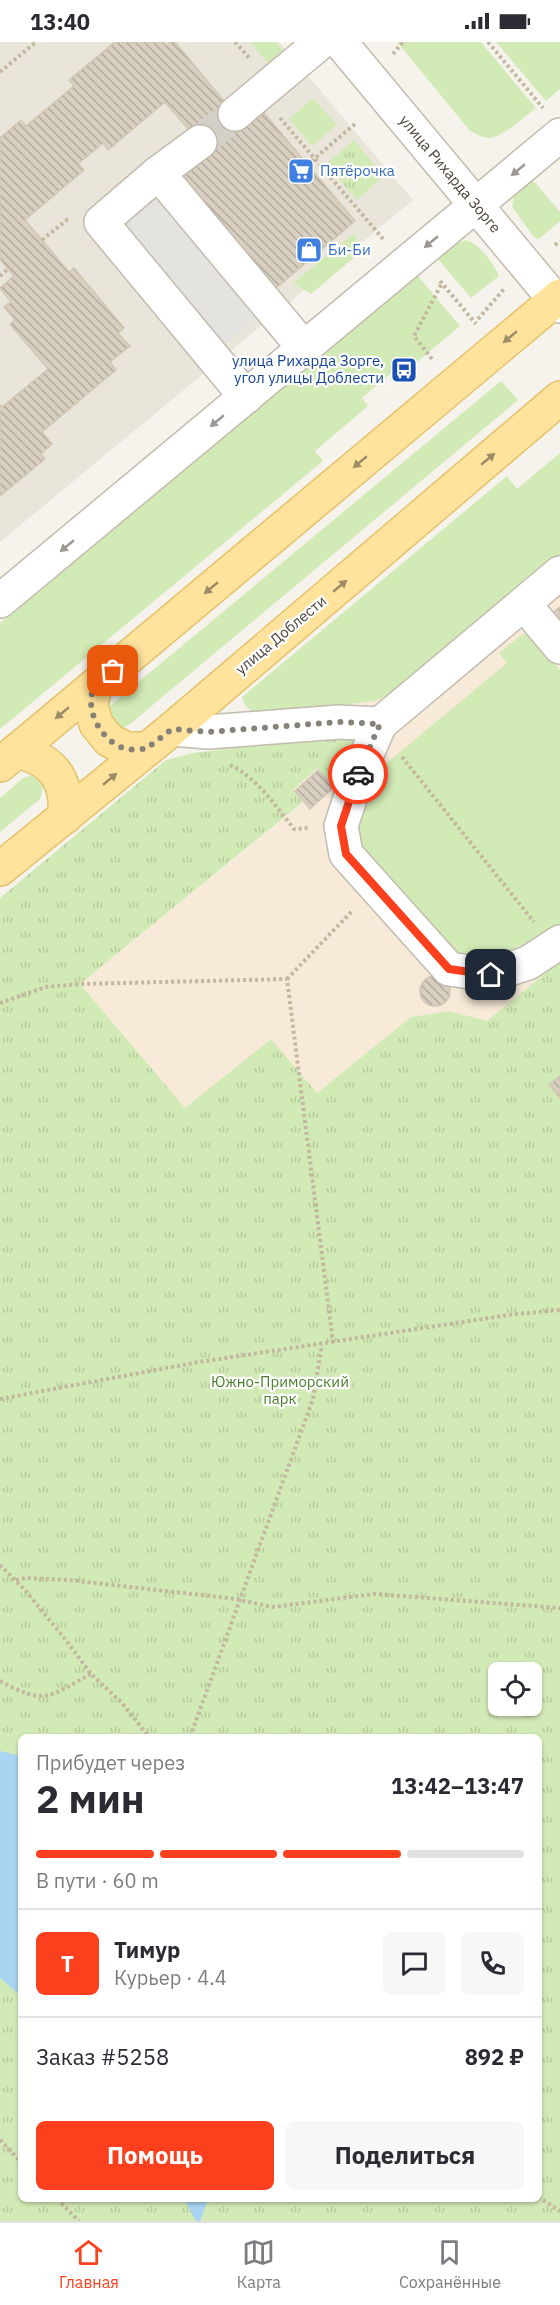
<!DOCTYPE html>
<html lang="ru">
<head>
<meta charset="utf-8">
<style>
	:root { --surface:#fff; --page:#f7f7f7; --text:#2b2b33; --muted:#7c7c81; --line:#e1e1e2; --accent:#fc3f1d }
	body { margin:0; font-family:"IBM Plex Sans",sans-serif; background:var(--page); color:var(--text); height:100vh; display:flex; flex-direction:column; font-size:22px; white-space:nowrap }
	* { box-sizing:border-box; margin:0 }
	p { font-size:20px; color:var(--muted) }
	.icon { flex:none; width:33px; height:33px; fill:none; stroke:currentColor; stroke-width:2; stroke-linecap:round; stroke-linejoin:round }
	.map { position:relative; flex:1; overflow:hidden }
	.panel { position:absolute; left:18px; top:1692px; width:524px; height:468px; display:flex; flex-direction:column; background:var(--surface); border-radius:9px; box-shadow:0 2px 4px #0004 }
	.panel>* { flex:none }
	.fabs { position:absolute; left:488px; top:1620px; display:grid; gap:12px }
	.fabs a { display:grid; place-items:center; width:54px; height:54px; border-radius:9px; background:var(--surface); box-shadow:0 2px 4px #0004; font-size:30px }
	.pin { position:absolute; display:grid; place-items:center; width:51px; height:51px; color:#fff; margin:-26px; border-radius:12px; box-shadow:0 3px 9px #0006 }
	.courier { position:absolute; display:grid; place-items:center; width:60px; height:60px; margin:-30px; border:4px solid #fc3f1d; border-radius:50%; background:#fff; color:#222; box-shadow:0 2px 8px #0007 }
	.head em { font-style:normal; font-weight:700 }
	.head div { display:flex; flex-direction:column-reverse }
	.head { display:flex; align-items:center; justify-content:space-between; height:102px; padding:0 18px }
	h1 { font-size:39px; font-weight:700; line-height:45px }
	.bar { display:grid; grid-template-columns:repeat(4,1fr); gap:9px 6px; align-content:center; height:72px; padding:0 18px }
	.bar i { height:8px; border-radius:4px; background:var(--line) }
	.bar .selected { background:var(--accent) }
	.bar p { grid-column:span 4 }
	.line { display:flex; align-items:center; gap:15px; padding:0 18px; border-top:2px solid var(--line) }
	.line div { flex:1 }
	.round { display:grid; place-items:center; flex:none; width:63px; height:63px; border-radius:9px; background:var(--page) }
	.primary-button { display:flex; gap:12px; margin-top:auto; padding:12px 18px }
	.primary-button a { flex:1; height:69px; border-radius:9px; background:var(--accent); color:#fff; font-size:24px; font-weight:700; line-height:69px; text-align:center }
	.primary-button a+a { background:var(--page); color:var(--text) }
	.status { display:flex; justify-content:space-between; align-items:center; height:42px; padding:0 30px; background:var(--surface); direction:ltr }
	.status svg { height:16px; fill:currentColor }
	.menu { display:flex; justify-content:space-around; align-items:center; height:84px; border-top:2px solid var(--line); background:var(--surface); font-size:16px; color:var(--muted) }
	.menu a { display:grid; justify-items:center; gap:3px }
	.menu .selected { color:var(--accent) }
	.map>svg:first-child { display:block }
</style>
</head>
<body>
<div class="status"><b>13:40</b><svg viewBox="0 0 49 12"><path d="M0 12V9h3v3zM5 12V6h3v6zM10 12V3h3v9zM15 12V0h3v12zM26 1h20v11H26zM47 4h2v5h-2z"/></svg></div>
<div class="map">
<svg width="560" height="2179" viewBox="0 0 560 2179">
	<defs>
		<pattern id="park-tufts" width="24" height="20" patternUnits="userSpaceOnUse" patternTransform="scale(1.5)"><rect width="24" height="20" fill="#d2eab5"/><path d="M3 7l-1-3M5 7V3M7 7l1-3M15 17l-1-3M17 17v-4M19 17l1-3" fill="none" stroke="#b6ca9c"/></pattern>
		<pattern id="building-back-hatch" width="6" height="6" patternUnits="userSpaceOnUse" patternTransform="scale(1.5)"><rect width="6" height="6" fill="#d8cfc1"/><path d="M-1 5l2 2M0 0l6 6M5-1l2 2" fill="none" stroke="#b1aa9e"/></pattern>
	</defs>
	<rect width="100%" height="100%" fill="#f6f3ec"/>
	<path fill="#eae5da" d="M0 0H279L413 158 0 500Z"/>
	<path fill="#f7ead8" d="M560 514V919L487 979 449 969 411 975 317 1051 225 1036 185 1066 80 942 303 761 292 748 317 726 336 746 340 692 339 663 373 659 400 647Z"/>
	<g fill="#d2eab5">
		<path d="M250 0H276L283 8 268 21Z"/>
		<path d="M397 0H481L536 66C525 74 502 96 489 96 482 96 476 92 470 89Z"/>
		<path d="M496 0H560V47L546 59Z"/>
		<path d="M313 56 337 83 312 104 289 77Z"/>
		<path d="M532 137 560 170V179L539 197 534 195 512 165 514 154Z"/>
		<path d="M354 191 362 209 311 252 293 241Z"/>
		<path d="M466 198C479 202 494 221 499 234L471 256 438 217 456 202Z"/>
		<path d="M418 234 460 284 417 320 411 314 362 356 368 364 315 409 323 419 0 687V581Z"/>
		<path d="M501 339 518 358 130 682 120 687H115L108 667 112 662Z"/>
		<path d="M560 411V514L400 647 389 654 373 659 264 673C253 671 244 666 242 655L507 434 517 447Z"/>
		<path d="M527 591 560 628V889L525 912 458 920 357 816 358 756 377 729 507 621 499 611 520 594Z"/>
		<path d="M32 733 37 734 44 743 40 757 0 790V756L22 737Z"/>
	</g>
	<g fill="url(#park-tufts)" fill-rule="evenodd">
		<path d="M354 98 384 134 357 158 326 122Z"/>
		<path d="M340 692 350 696C361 720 352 729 336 746L317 726 293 748 303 760 80 942 185 1066 271 997 317 1051 411 975 449 969 487 979 560 919V2179H0V856L166 718 193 711ZM498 1630H531V1664H498ZM21 1695H538V2157H21Z"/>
	</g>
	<path fill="#e5e3e0" d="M138 134 258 274 205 319 98 167Z"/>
	<g fill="#a9d4f2">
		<path d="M0 1709 21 1714V1954L0 1936Z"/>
		<path d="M184 2157H208L200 2179H196Z"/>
	</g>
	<g fill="url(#building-back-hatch)" stroke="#d3c7b4" stroke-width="1.5">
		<path d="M115 0H163L166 3 170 0H175L242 81 207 109 165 60 108 108 103 101 78 122 84 128 25 178 69 230 74 226 124 286 118 291 130 304 110 320 116 328 42 390 52 402 41 412 45 417 0 454V363L2 365 48 327 10 282 15 278 4 265 11 260 0 246 14 234 0 217V96L21 78 26 84 74 44 69 38Z"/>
		<path d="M260 66 355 179 275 247 179 133Z"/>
		<path d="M560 565V583L551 572Z"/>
		<path d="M318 728 334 745 310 767 295 749Z"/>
		<circle cx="435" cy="949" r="15"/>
		<path d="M560 1034V1056L549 1043Z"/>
	</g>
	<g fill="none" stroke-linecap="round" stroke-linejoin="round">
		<path stroke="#d4d0c8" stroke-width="33" stroke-dasharray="33 16" stroke-linecap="butt" d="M200 100 235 72"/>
		<defs>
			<g id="minor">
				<path d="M340 0 560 264"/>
				<path d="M235 72 321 0"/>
				<path d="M200 100 158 131 101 180 246 355"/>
				<path d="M158 131 304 306"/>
				<path d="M560 531 380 682 357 735 341 784 346 812 449 927 491 933 528 921 560 900"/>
				<path d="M0 559 560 93"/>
				<path d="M524 562 560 605"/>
				<path d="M172 687 208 690 339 680 380 682"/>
			</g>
			<g id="major">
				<path d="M95 644 91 663 96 682 109 698 126 707H146"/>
				<path d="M16 709C53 717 68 737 65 775"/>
				<path d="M0 723 560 254"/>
				<path d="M0 827 172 687 560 356"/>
			</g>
		</defs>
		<use href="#minor" stroke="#c2bbae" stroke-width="36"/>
		<use href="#major" stroke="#e6c16a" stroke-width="36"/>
		<g stroke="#c4b79f" stroke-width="4" stroke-dasharray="3 3" stroke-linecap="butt">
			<path d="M235 0 251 18"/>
			<path d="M488 0 543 66"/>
			<path d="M393 12 403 0"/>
			<path d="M0 30 36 0"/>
			<path d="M280 76 384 198"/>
			<path d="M307 123 356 81"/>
			<path d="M42 198 67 178H70"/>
			<path d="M555 203 560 199"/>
			<path d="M0 234 8 227"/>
			<path d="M440 239 476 282"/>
			<path d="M478 277 504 247"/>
			<path d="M432 317 414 294 442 241"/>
			<path d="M402 715 534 880"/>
			<path d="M230 723C257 736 275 763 294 787L308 786"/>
			<path d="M287 937 353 868"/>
			<path d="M0 961 46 945 80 942 287 937 333 1300"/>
			<path d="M0 1357 193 1321 515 1272 560 1268"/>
			<path d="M0 1523 25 1548 65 1597 91 1632 122 1661 149 1695"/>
			<path d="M16 1538 26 1536 69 1538 236 1557 272 1565 375 1552 560 1566"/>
			<path d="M0 1639C46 1664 48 1655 91 1632"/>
			<path d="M190 1695 313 1357 322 1303"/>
			<path d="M0 2098 21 2120"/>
			<path d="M538 2155 560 2169"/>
			<path d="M57 2157 79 2179"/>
		</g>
		<use href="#minor" stroke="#fff" stroke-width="33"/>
		<use href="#major" stroke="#ffe39c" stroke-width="33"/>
	</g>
	<defs><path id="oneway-solid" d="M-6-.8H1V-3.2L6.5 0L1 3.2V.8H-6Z" transform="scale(1.5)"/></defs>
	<g fill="#9c9892">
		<use href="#oneway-solid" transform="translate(518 128) rotate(140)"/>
		<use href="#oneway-solid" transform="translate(431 200) rotate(140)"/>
		<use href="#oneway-solid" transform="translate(217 379) rotate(140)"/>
		<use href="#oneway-solid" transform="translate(67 504) rotate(140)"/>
	</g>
	<g fill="#9c8c66">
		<use href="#oneway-solid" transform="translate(510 295) rotate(140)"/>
		<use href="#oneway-solid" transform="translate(488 417) rotate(-40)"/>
		<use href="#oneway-solid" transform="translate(360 420) rotate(140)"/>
		<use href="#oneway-solid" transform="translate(340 544) rotate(-40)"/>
		<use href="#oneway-solid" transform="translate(211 546) rotate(140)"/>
		<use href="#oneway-solid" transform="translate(62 671) rotate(140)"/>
		<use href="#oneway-solid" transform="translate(110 737) rotate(-40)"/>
	</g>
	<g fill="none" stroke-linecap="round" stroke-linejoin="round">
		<path stroke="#878178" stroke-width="6" stroke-dasharray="0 10.8" d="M113 629C108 633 98 639 95 644 82 667 103 702 127 707 133 708 140 707 146 707L172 687 208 690 339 680 380 682 358 732"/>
		<path stroke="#fc3f1d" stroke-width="8" d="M358 732 341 784 346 812 449 927 491 933"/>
	</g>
	<defs>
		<symbol id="supermarket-square" viewBox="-11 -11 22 22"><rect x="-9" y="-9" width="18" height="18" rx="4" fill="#3f7fe0" stroke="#fff"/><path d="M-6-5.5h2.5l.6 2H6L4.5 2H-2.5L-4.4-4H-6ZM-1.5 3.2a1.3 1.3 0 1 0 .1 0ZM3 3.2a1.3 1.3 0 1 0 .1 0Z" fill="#fff"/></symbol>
		<symbol id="shop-square" viewBox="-11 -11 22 22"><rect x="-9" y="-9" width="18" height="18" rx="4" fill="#3f7fe0" stroke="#fff"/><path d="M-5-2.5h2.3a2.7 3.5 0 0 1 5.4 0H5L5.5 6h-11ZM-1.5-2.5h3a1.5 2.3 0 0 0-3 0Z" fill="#fff"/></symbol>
		<symbol id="bus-square" viewBox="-11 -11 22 22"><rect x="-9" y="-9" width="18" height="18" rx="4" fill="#1a4fb4" stroke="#fff"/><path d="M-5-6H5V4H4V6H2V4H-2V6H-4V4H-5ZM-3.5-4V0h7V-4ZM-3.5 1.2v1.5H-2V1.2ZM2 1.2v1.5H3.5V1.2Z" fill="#fff"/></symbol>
	</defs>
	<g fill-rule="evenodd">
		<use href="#supermarket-square" x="286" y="114" width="30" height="30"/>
		<use href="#shop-square" x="294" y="193" width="30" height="30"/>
		<use href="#bus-square" x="389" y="313" width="30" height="30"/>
	</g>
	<g text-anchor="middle" stroke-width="4.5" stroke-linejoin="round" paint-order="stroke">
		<g font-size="15" fill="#366cbe" stroke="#fff" text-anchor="start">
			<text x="320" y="134">Пятёрочка</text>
			<text x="328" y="213">Би-Би</text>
		</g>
		<g font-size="15" fill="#4b4439" stroke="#fff">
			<text transform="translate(450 132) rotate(50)" y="5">улица Рихарда Зорге</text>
			<text transform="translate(281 593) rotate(-40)" y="5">улица Доблести</text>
		</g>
		<g font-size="15" fill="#164399" stroke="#fff" text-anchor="end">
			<text x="384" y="324">улица Рихарда Зорге,<tspan x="384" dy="17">угол улицы Доблести</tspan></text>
		</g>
		<g font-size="15" fill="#4a7f2a" stroke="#fff">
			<text x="280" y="1345">Южно-Приморский<tspan x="280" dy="17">парк</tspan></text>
		</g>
	</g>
</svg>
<div class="fabs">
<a><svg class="icon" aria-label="locate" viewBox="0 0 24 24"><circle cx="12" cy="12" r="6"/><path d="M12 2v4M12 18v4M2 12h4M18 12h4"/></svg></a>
</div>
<div class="pin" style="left:113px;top:629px;background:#ea580c"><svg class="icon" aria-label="bag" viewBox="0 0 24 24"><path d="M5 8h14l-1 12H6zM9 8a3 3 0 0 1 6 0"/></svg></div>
<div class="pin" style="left:491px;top:933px;background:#1f2937"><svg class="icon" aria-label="home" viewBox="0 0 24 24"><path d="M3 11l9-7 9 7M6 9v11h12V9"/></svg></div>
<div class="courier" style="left:358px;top:732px"><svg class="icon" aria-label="car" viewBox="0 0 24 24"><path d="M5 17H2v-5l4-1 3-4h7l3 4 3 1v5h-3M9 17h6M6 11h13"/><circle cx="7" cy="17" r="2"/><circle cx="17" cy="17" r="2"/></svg></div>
<section class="panel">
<div class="head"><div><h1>2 мин</h1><p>Прибудет через</p></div><em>13:42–13:47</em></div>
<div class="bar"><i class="selected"></i><i class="selected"></i><i class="selected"></i><i></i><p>В пути · 60 m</p></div>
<div class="line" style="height:108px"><b class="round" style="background:var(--accent);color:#fff">Т</b><div><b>Тимур</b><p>Курьер · 4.4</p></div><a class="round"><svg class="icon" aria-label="chat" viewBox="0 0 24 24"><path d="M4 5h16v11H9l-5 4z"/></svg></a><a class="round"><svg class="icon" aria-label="phone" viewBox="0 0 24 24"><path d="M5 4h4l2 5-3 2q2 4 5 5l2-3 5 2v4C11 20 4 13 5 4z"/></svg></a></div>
<div class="line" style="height:78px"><div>Заказ #5258</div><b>892 ₽</b></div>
<div class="primary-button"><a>Помощь</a><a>Поделиться</a></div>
</section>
</div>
<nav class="menu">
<a class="selected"><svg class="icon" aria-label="home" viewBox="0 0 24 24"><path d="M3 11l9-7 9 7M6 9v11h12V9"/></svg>Главная</a>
<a><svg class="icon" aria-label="map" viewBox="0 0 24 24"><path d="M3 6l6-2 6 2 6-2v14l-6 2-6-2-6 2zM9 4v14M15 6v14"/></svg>Карта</a>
<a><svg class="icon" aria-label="saved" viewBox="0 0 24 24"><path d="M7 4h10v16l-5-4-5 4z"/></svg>Сохранённые</a>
</nav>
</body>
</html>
